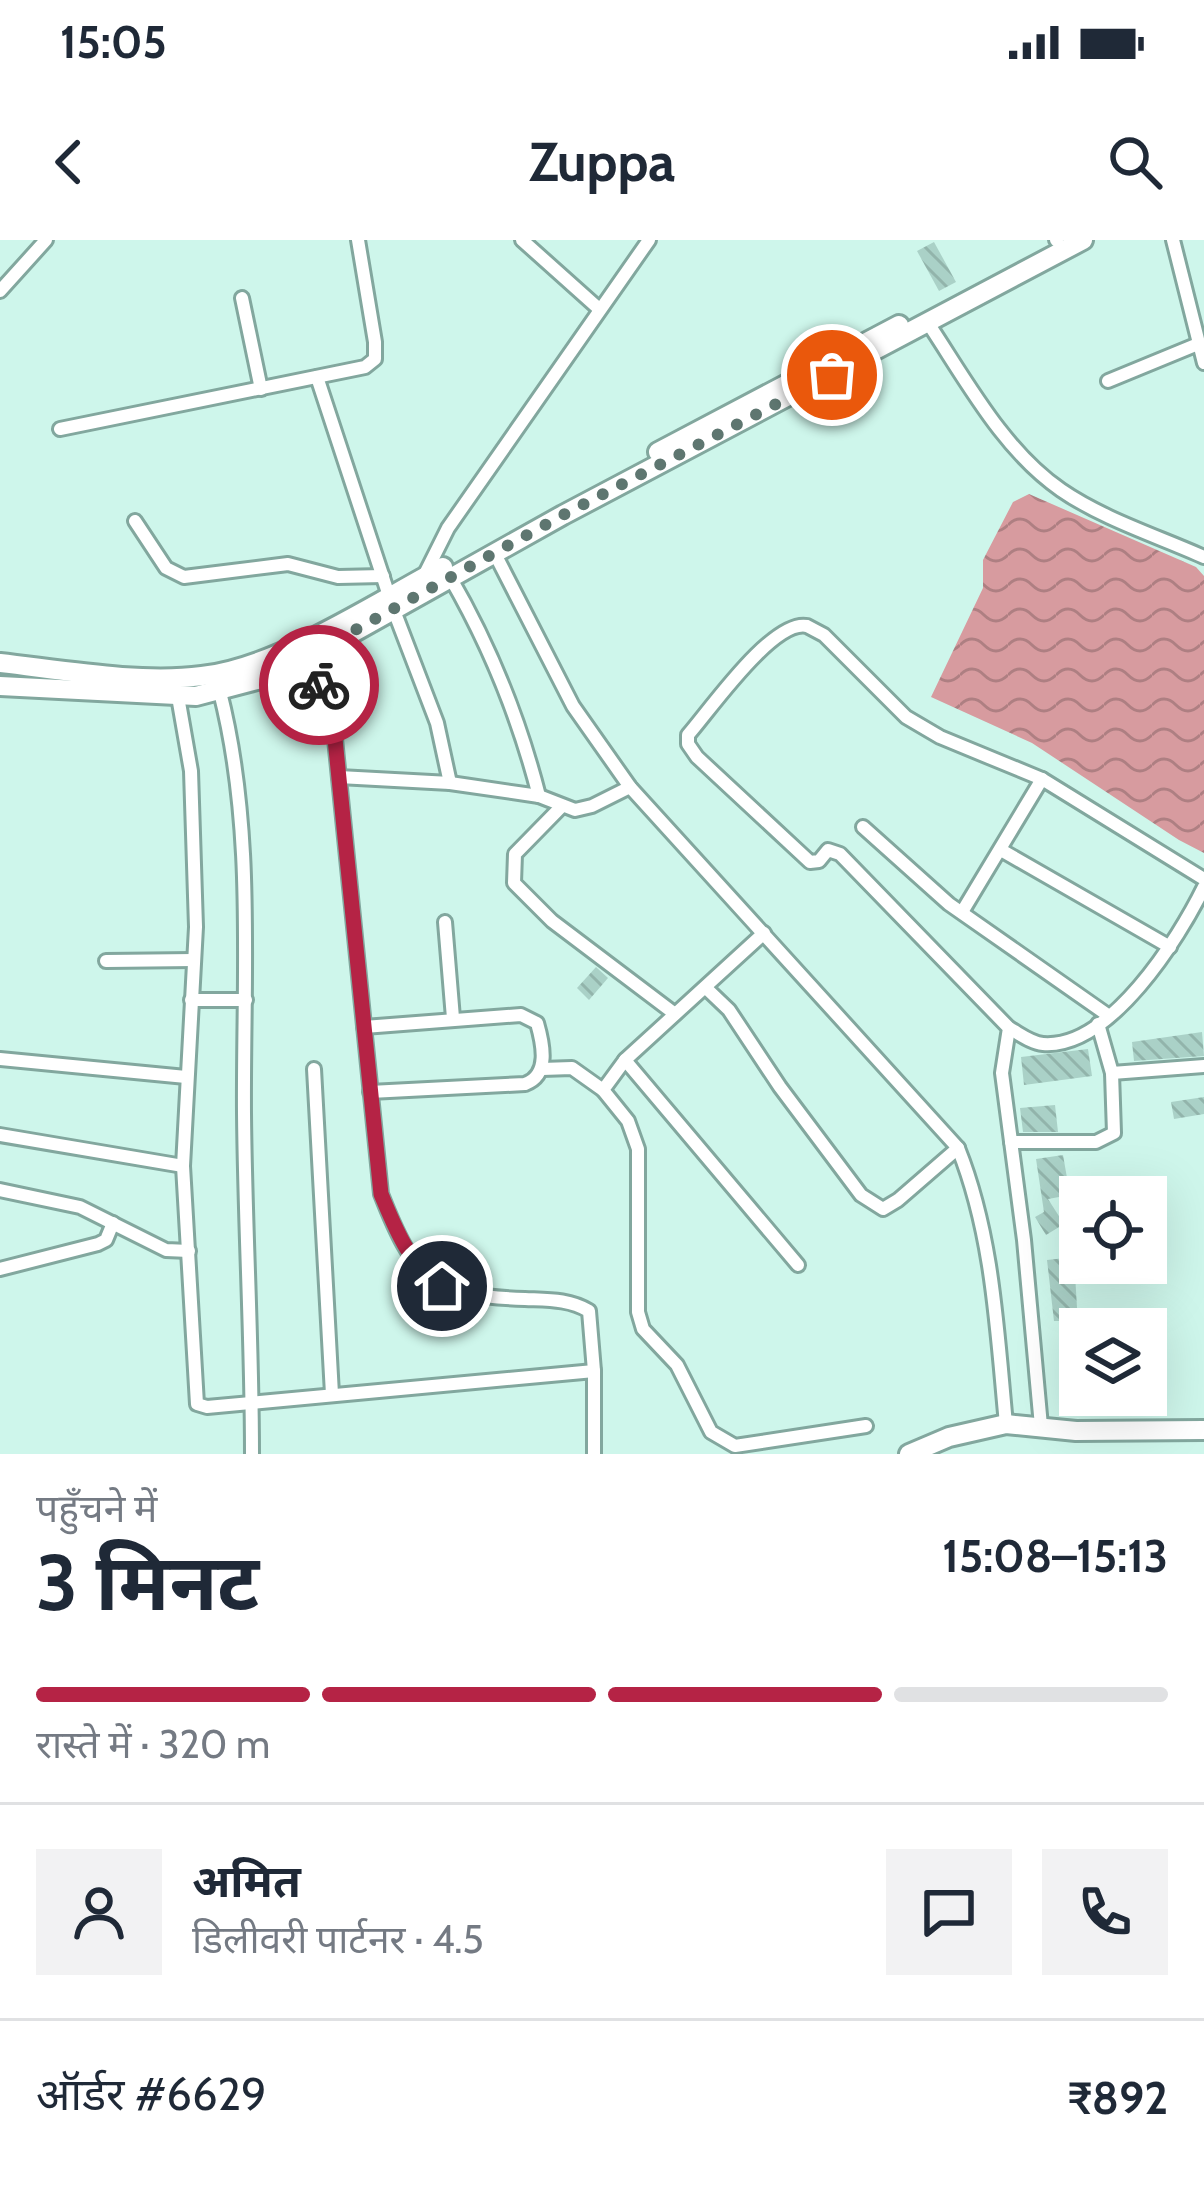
<!DOCTYPE html>
<html lang="hi">
<head>
<meta charset="utf-8">
<style>
	:root { --surface:#fff; --page:#f2f2f3; --text:#1f2937; --muted:#747a83; --line:#e0e1e3; --accent:#b52345 }
	body { margin:0; font-family:Cabin,"Noto Sans Devanagari",sans-serif; background:var(--page); color:var(--text); height:100vh; display:flex; flex-direction:column; font-size:45px; white-space:nowrap }
	* { box-sizing:border-box; margin:0 }
	p { font-size:39px; color:var(--muted) }
	.icon { flex:none; width:66px; height:66px; fill:none; stroke:currentColor; stroke-width:2; stroke-linecap:round; stroke-linejoin:round }
	.map { position:relative; height:1214px; overflow:hidden }
	.sheet { display:flex; flex-direction:column; background:var(--surface); flex:1 }
	.sheet>* { flex:none }
	.buttons { position:absolute; left:1059px; top:936px; display:grid; gap:24px }
	.buttons a { display:grid; place-items:center; width:108px; height:108px; border-radius:0px; background:var(--surface); box-shadow:0 12px 48px #0002; font-size:60px }
	.pin { position:absolute; display:grid; place-items:center; width:102px; height:102px; color:#fff; margin:-51px; border:6px solid #fff; border-radius:50%; box-shadow:0 3px 12px #0007 }
	.courier { position:absolute; display:grid; place-items:center; width:120px; height:120px; margin:-60px; border:9px solid #b52345; border-radius:50%; background:#fff; color:#222; box-shadow:0 3px 15px #0007 }
	.headline em { font-style:normal; font-weight:700 }
	.headline div { display:flex; flex-direction:column-reverse }
	.headline { display:flex; align-items:center; justify-content:space-between; height:204px; padding:0 36px }
	h1 { font-size:78px; font-weight:700; line-height:90px }
	.bar { display:grid; grid-template-columns:repeat(4,1fr); gap:18px 12px; align-content:center; height:144px; padding:0 36px }
	.bar i { height:15px; border-radius:9px; background:var(--line) }
	.bar .active { background:var(--accent) }
	.bar p { grid-column:span 4 }
	.line { display:flex; align-items:center; gap:30px; padding:0 36px; border-top:3px solid var(--line) }
	.line div { flex:1 }
	.round { display:grid; place-items:center; flex:none; width:126px; height:126px; border-radius:0px; background:var(--page) }
	.status { display:flex; justify-content:space-between; align-items:center; height:84px; padding:0 60px; background:var(--surface); direction:ltr }
	.status svg { height:33px; fill:currentColor }
	header { display:flex; justify-content:space-between; align-items:center; height:156px; padding:0 36px; background:var(--surface); font-size:54px; font-weight:700 }
	.map>svg:first-child { display:block }
</style>
</head>
<body>
<div class="status"><b>15:05</b><svg viewBox="0 0 49 12"><path d="M0 12V9h3v3zM5 12V6h3v6zM10 12V3h3v9zM15 12V0h3v12zM26 1h20v11H26zM47 4h2v5h-2z"/></svg></div>
<header><svg class="icon" aria-label="back" viewBox="0 0 24 24"><path d="M15 5l-7 7 7 7"/></svg>Zuppa<svg class="icon" aria-label="search" viewBox="0 0 24 24"><circle cx="10" cy="10" r="6"/><path d="M15 15l6 6"/></svg></header>
<div class="map">
<svg width="1204" height="1214" viewBox="0 0 1204 1214">
	<defs>
		<pattern id="water-waves" width="16" height="10" patternUnits="userSpaceOnUse" patternTransform="scale(3)"><rect width="16" height="10" fill="#d79b9f"/><path d="M0 5q4-4 8 0t8 0" fill="none" stroke="#ae7f82"/></pattern>
		<pattern id="building-back-hatch" width="6" height="6" patternUnits="userSpaceOnUse" patternTransform="scale(3)"><rect width="6" height="6" fill="#aad1c7"/><path d="M-1 5l2 2M0 0l6 6M5-1l2 2" fill="none" stroke="#92b4ab"/></pattern>
	</defs>
	<rect width="100%" height="100%" fill="#cef6eb"/>
	<path fill="url(#water-waves)" d="M1029 254 1196 327 1204 336V613L1179 600 1032 503 931 457 983 348V320L1013 262Z"/>
	<g fill="url(#building-back-hatch)">
		<path d="M934 2 956 42 939 51 917 11Z"/>
		<path d="M596 727 608 738 589 760 577 748Z"/>
		<path d="M1202 792 1204 816 1134 821 1132 802Z"/>
		<path d="M1088 809 1092 836 1024 845 1021 817Z"/>
		<path d="M1204 857V874L1174 879 1171 862Z"/>
		<path d="M1055 865 1058 892H1023L1020 868Z"/>
		<path d="M1063 915 1070 955 1048 959 1064 984 1046 995 1035 977 1044 972 1036 919Z"/>
		<path d="M1074 1017 1080 1118 1061 1119 1060 1081H1054L1047 1020Z"/>
		<path d="M1080 1139V1155H1088V1167H1061L1060 1140Z"/>
	</g>
	<g fill="none" stroke-linecap="round" stroke-linejoin="round">
		<defs>
			<g id="street">
				<path d="M522 0 598 68"/>
				<path d="M1056 0 1057 1"/>
				<path d="M1173 0 1204 123"/>
				<path d="M0 51 46 0"/>
				<path d="M242 58 261 149"/>
				<path d="M928 83C966 140 1003 210 1061 250 1103 279 1157 296 1204 317"/>
				<path d="M317 137 393 368 437 483 450 543"/>
				<path d="M1108 141 1198 104"/>
				<path d="M60 189 365 127 375 119V102L358 0"/>
				<path d="M135 281 166 328 184 337 288 324 338 337 383 336"/>
				<path d="M494 312 573 466 630 547 958 908C993 995 997 1091 1006 1184"/>
				<path d="M424 336 448 288 649 0"/>
				<path d="M450 337C490 406 519 478 539 556"/>
				<path d="M308 416 334 489 381 954C414 1038 431 1056 525 1059 548 1060 569 1059 589 1071L594 1131V1214"/>
				<path d="M177 451 191 531 196 687 183 926 197 1164 207 1167 594 1131"/>
				<path d="M220 452C255 589 243 733 244 873 245 987 252 1100 252 1214"/>
				<path d="M339 537 450 543 539 556 575 570 592 566 630 547"/>
				<path d="M561 567 515 614 514 643 552 681 675 774"/>
				<path d="M863 587 949 664 1109 776"/>
				<path d="M1001 610 1170 707"/>
				<path d="M962 672 1042 539"/>
				<path d="M445 682 453 778"/>
				<path d="M764 693 625 820 798 1025"/>
				<path d="M106 721 194 720"/>
				<path d="M706 748 729 770 780 847 861 955 883 969 898 960 958 908"/>
				<path d="M191 760H246"/>
				<path d="M364 787 521 775 537 783C543 804 550 835 525 844L370 852"/>
				<path d="M1009 788C1020 794 1031 803 1043 804 1110 809 1179 698 1204 647"/>
				<path d="M0 819 186 837"/>
				<path d="M625 820 603 850 628 881 638 909V1072L643 1089 677 1125 711 1192 735 1206 866 1186"/>
				<path d="M314 829 332 1154"/>
				<path d="M542 829 572 828 603 850"/>
				<path d="M1112 833 1204 826"/>
				<path d="M0 895 183 926"/>
				<path d="M1011 902H1096L1114 893 1112 833 1098 784"/>
				<path d="M0 950 80 967 166 1010 189 1011"/>
				<path d="M0 1029 98 1004 106 1000 113 983"/>
				<path d="M1041 1186 1024 1000 1002 833 1009 788 840 614 828 610 819 621 810 622 697 517 688 504V495C710 470 773 379 807 386 809 387 822 394 824 395L906 477 940 497 1042 539 1204 639"/>
			</g>
			<g id="secondary">
				<path d="M658 212 899 85"/>
				<path d="M0 423C62 430 140 444 202 436 277 428 375 363 443 327"/>
				<path d="M0 446 196 456 257 440 347 396 563 275 1083 0"/>
				<path d="M909 1214 949 1197 1006 1184 1076 1191 1204 1190"/>
			</g>
		</defs>
		<use href="#street" stroke="#82a79e" stroke-width="18"/>
		<use href="#secondary" stroke="#82a79e" stroke-width="24"/>
		<use href="#street" stroke="#fff" stroke-width="12"/>
		<use href="#secondary" stroke="#fff" stroke-width="18"/>
	</g>
	<g fill="none" stroke-linecap="round" stroke-linejoin="round">
		<path stroke="#5e7670" stroke-width="12" stroke-dasharray="0 21.6" d="M319 445 308 416 563 275 832 135"/>
		<path stroke="#b52345" stroke-width="15" d="M319 445 334 489 381 954C397 992 408 1022 442 1046"/>
	</g>
</svg>
<div class="buttons">
<a><svg class="icon" aria-label="locate" viewBox="0 0 24 24"><circle cx="12" cy="12" r="6"/><path d="M12 2v4M12 18v4M2 12h4M18 12h4"/></svg></a>
<a><svg class="icon" aria-label="layers" viewBox="0 0 24 24"><path d="M12 4l9 5-9 5-9-5zM3 14l9 5 9-5"/></svg></a>
</div>
<div class="pin" style="left:832px;top:135px;background:#ea580c"><svg class="icon" aria-label="bag" viewBox="0 0 24 24"><path d="M5 8h14l-1 12H6zM9 8a3 3 0 0 1 6 0"/></svg></div>
<div class="pin" style="left:442px;top:1046px;background:#1f2937"><svg class="icon" aria-label="home" viewBox="0 0 24 24"><path d="M3 11l9-7 9 7M6 9v11h12V9"/></svg></div>
<div class="courier" style="left:319px;top:445px"><svg class="icon" aria-label="bike" viewBox="0 0 24 24"><circle cx="6" cy="16" r="4"/><circle cx="18" cy="16" r="4"/><path d="M6 16l4-8h5l3 8M10 8l3 8H6M13 5h3"/></svg></div>
</div>
<section class="sheet">
<div class="headline"><div><h1>3 मिनट</h1><p>पहुँचने में</p></div><em>15:08–15:13</em></div>
<div class="bar"><i class="active"></i><i class="active"></i><i class="active"></i><i></i><p>रास्ते में · 320 m</p></div>
<div class="line" style="height:216px"><a class="round"><svg class="icon" aria-label="person" viewBox="0 0 24 24"><circle cx="12" cy="8" r="4"/><path d="M4 21q1-7 8-7t8 7"/></svg></a><div><b>अमित</b><p>डिलीवरी पार्टनर · 4.5</p></div><a class="round"><svg class="icon" aria-label="chat" viewBox="0 0 24 24"><path d="M4 5h16v11H9l-5 4z"/></svg></a><a class="round"><svg class="icon" aria-label="phone" viewBox="0 0 24 24"><path d="M5 4h4l2 5-3 2q2 4 5 5l2-3 5 2v4C11 20 4 13 5 4z"/></svg></a></div>
<div class="line" style="height:156px"><div>ऑर्डर #6629</div><b>₹892</b></div>
</section>
</body>
</html>
